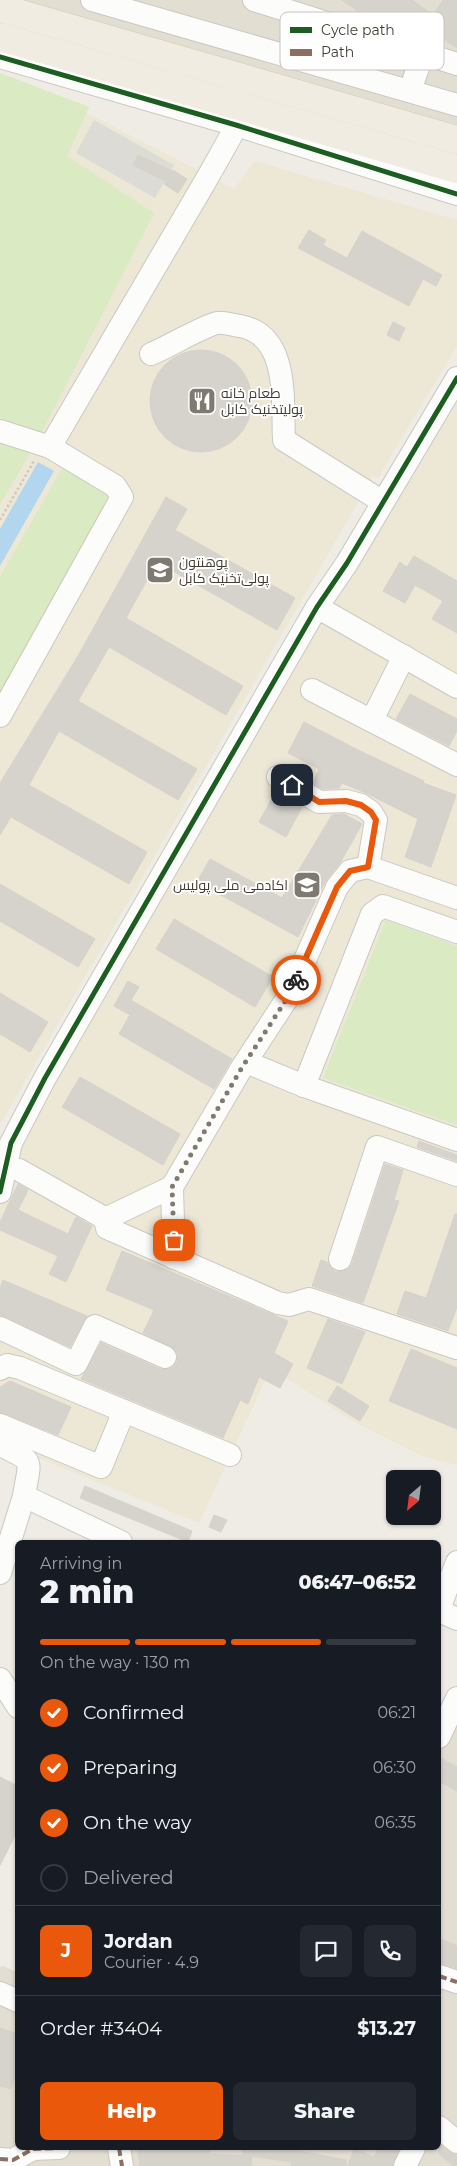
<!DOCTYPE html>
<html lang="en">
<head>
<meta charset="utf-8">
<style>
	:root { --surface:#171b24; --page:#242831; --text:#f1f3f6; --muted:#9ea1a6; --line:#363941; --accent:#ea580c }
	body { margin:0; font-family:Montserrat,Cairo,sans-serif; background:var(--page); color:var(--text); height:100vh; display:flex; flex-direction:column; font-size:19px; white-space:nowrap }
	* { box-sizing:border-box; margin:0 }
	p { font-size:16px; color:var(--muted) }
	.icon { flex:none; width:28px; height:28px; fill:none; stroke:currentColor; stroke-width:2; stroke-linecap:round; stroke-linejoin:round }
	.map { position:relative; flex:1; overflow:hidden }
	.side { position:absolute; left:15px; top:1540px; width:426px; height:610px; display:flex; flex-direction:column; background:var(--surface); border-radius:8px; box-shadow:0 1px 4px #0004 }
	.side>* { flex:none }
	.needle { width:32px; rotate:208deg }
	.buttons { position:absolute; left:386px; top:1470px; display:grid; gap:10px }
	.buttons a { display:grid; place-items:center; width:55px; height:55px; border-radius:8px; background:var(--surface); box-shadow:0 1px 4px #0004; font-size:25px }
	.pin { position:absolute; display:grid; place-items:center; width:42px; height:42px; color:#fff; margin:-21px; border-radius:10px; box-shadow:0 2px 8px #0006 }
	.courier { position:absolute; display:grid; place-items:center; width:50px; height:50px; margin:-25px; border:4px solid #ea580c; border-radius:50%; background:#fff; color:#222; box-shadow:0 1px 6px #0007 }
	.headline em { font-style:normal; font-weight:800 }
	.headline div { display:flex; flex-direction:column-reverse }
	.headline { display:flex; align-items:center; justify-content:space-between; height:85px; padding:0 25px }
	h1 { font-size:32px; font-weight:800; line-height:38px }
	.bar { display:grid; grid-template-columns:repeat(4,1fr); gap:8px 5px; align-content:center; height:60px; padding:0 25px }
	.bar i { height:6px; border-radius:4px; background:var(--line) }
	.bar .active { background:var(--accent) }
	.bar p { grid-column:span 4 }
	.line { display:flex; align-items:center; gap:12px; padding:0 25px; border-top:1px solid var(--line) }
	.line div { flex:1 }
	.round { display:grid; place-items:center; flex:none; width:52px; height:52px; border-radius:8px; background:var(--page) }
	ol { padding:0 25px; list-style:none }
	li { display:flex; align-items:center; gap:15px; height:55px }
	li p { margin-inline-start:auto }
	li .icon { padding:5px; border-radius:50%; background:var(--accent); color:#fff; stroke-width:4 }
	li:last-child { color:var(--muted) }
	li i { width:28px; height:28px; border:2px solid var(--line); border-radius:50% }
	.button { display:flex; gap:10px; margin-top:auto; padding:10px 25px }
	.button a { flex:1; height:58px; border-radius:8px; background:var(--accent); color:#fff; font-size:20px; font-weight:800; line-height:58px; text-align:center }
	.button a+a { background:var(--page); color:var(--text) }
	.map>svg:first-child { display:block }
</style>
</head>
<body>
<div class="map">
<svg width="457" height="2166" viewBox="0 0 457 2166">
	<rect width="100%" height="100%" fill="#eeece5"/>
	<g fill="#e3ded2">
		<path d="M0 0H457V151L0 39Z"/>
		<path d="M457 1698V2166H0V1967L3 1966 17 1972 18 2148H439V1737Z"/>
	</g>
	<g fill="#ede7d6">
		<path d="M0 73 89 107 87 113 234 189 255 161 457 220V346L378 478 373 476 0 1125Z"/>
		<path d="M457 378V1465L422 1456 354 1422 271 1368 199 1523 38 1458 42 1446 0 1428V1192L11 1143Z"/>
	</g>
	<g fill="#daeac3">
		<path d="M0 73 89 107 67 156 154 213 42 432 0 418Z"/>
		<circle cx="201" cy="401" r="11"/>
		<path d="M0 440 32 450 0 504Z"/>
		<path d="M63 467 115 497 0 693V577Z"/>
		<path d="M386 920 457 946V1125L323 1078Z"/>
	</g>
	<path fill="#dddbd5" d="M94 120 174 165 155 198 76 153Z"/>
	<path fill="#b2d6ee" d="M38 462 54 471 0 566V529Z"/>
	<g fill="#d6d3cc" stroke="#d6d2cb">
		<path d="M342 0H412L433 15 443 0H457V48L419 22 409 35 377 25Z"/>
		<path d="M138 155 172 171 173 170 187 179 178 193 164 184 166 181 133 165Z"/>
		<path d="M309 230 326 240 323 245 347 258 362 231 442 275 436 286 423 279 409 306 298 248Z"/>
		<path d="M393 322 405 328 399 341 387 335Z"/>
		<circle cx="201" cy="401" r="51"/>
		<path d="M166 497 187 509 175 530 295 598 277 630 157 562 126 618 243 686 226 715 109 647 78 701 197 769 178 800 59 731 29 785 147 852 129 884 11 817 0 835V783L78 656Z"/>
		<path d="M414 556 457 581V633L432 619 443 601 415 585 405 603 383 591 400 562 407 567Z"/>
		<path d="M410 694 457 719V731L449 746 396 719Z"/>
		<path d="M304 722 358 750 424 781 423 783 456 795 431 867 405 857 418 819 368 794 342 783 339 788 322 789 313 783 319 769 288 753Z"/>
		<path d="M276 791 302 807 286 837 259 822Z"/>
		<path d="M344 814 362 824 340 863 325 882 298 937 197 882 210 859 282 898 332 815Z"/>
		<path d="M0 884 95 939 78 967 0 921Z"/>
		<path d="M174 919 273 977 255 1007 156 949Z"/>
		<path d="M128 981 139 987 131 1000 232 1059 214 1089 119 1034 130 1015 114 1006Z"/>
		<path d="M0 993 48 1022 30 1052 0 1034Z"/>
		<path d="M80 1077 180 1134 163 1165 62 1107Z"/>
		<path d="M419 1141 457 1155V1161L417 1147Z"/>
		<path d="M385 1164 403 1170 394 1200 399 1201 363 1303 312 1286 321 1260 327 1262 331 1268 336 1272 348 1269 352 1264Z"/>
		<path d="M18 1184 28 1190 18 1210 68 1234 76 1217 92 1226 66 1282 49 1274 58 1256 0 1230V1222Z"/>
		<path d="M455 1214H457V1307L448 1331 397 1314 405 1291 426 1298Z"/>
		<path d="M122 1251 288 1321 274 1353 293 1364 280 1388 259 1377 248 1404 240 1400 223 1438 81 1379 101 1343 160 1369 172 1368 177 1362 178 1355 175 1349 143 1333 154 1310 106 1290Z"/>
		<path d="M3 1280 87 1316 70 1347 0 1315V1288Z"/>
		<path d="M328 1319 365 1332 342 1384 307 1368Z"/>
		<path d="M411 1349 457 1368V1429L389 1401Z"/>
		<path d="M10 1381 71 1407 58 1435 0 1412V1387Z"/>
		<path d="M337 1386 369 1406 360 1421 328 1401Z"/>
		<path d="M85 1486 192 1531 188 1542 80 1498Z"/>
		<path d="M214 1515 227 1520 221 1532 209 1527Z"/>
		<path d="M439 1757 457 1767V1791L439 1781Z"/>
		<path d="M0 1777 18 1786V1830L0 1865Z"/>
		<path d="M439 1938 457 1946V1968L439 1963Z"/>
		<path d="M0 2028 18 2034V2068L11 2089 0 2086Z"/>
		<path d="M439 2144 449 2152 457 2155V2166H454L439 2154Z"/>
		<path d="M137 2148H210V2154L252 2156 251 2166H140Z"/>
		<path d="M243 2148H294V2150L346 2160V2166H291L292 2162 243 2155Z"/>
		<path d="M379 2148H400L392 2166H348L354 2149 374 2157Z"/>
	</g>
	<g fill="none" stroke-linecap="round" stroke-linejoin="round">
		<defs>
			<g id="minor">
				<path d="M92 0 457 105"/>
				<path d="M254 0 457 64"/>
				<path d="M0 57 236 125 457 194"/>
				<path d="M410 91 423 53"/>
				<path d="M151 354C170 346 199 328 217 323 223 322 233 325 240 326 290 335 282 401 284 440L383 502"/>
				<path d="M0 431 50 447 209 175 232 134 241 113"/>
				<path d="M317 607 457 687"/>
				<path d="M312 690 457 765"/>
				<path d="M0 716 122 497 115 486 50 447"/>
				<path d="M372 720 404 656"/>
				<path d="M278 777 319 802 346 801 361 805 371 812 376 820 368 867"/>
				<path d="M457 932 383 906 372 914 304 1086 457 1140"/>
				<path d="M246 1062 304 1086"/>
				<path d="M19 1170 99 1215 105 1219 107 1228 278 1303 289 1305 309 1299 457 1348"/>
				<path d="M172 1187 241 1069 290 994 337 887 350 871 368 867 457 898"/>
				<path d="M0 1192 11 1143 45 1078 317 607 347 563 457 378"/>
				<path d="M105 1219 172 1187 174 1258"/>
				<path d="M340 1259 377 1147 457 1175"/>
				<path d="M0 1328 76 1364 95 1326 165 1357"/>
				<path d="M0 1369 7 1365 20 1368 230 1455"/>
				<path d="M0 1425 101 1467 124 1411"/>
				<path d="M0 1445C36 1462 30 1458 24 1496L121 1542"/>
				<path d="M0 1573 24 1496"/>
				<path d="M439 1609 457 1562"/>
				<path d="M439 1611 457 1619"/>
				<path d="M0 1679 18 1707"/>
				<path d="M439 1737 457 1698"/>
				<path d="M439 1976 457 1982"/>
				<path d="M0 1993 18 2001"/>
				<path d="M439 2127 457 2142"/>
				<path d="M119 2148 122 2166"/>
				<path d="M0 2159 13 2160 33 2149 59 2148"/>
				<path d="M405 2166 414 2148"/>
			</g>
			<g id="major">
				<path d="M0 8 457 140"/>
				<path d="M0 37 457 169"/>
			</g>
		</defs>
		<use href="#minor" stroke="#cac8c1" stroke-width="24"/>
		<use href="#major" stroke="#d1c8b1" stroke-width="29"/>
		<path stroke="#cccac5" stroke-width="2.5" stroke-dasharray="2.5 2.5" stroke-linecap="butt" d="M0 520 34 461"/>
		<use href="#minor" stroke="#fcfcfb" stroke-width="22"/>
		<use href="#major" stroke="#f0ece1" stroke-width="28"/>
		<g stroke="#8d6e63" stroke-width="4" stroke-dasharray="8 4" stroke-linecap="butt">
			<path d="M439 1976 457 1982"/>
			<path d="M119 2148 122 2166"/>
			<path d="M0 2159 13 2160 33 2149 59 2148"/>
		</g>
		<defs>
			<g id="cycleway">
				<path d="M0 57 236 125 457 194"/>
				<path d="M0 1192 11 1143 45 1078 317 607 347 563 457 378"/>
			</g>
		</defs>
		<use href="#cycleway" stroke="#fff" stroke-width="8"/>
		<use href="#cycleway" stroke="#1b5e20" stroke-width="5"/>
	</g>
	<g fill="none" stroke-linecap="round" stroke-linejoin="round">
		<path stroke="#7f7a71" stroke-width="5" stroke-dasharray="0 9" d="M174 1240 172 1187 241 1069 290 994 296 980"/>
		<path stroke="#ea580c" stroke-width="6" d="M292 785 319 802 346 801 361 805 371 812 376 820 368 867 350 871 337 887 296 980"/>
	</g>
	<defs>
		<symbol id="restaurant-square" viewBox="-11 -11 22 22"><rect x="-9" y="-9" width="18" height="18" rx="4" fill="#7f7a71" stroke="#fff"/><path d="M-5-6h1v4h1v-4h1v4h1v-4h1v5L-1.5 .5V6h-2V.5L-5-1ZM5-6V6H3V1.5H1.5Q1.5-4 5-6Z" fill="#fff"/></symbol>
		<symbol id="university-square" viewBox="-11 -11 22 22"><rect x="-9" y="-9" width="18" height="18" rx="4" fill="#7f7a71" stroke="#fff"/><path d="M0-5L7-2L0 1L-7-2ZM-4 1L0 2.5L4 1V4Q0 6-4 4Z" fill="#fff"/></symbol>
	</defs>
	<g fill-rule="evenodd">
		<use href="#restaurant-square" x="186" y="385" width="32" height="32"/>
		<use href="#university-square" x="144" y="554" width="32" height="32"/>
		<use href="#university-square" x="291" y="869" width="32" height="32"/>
	</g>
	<g text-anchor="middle" stroke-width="4" stroke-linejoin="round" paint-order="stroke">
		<g font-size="14" fill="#433c32" stroke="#fff" text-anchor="start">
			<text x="221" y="398">طعام خانه<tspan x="221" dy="16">پولیتخنیک کابل</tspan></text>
			<text x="179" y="567">پوهنتون<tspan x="179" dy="16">پولی‌تخنیک کابل</tspan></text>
			<text x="288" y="890" text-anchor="end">اکادمی ملی پولیس</text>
		</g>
	</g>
	<rect x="280" y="12" width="164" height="58" rx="8" fill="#fff" stroke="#c7c4c2" stroke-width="1"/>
	<rect x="290" y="27" width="22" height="6" fill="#1b5e20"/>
	<rect x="290" y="49" width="22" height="7" fill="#8d6e63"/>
	<g font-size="14" fill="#433c32">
		<text x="321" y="35">Cycle path</text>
		<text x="321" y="57">Path</text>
	</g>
</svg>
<div class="buttons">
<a><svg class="needle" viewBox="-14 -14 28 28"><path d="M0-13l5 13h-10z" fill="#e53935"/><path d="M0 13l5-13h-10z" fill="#9ea1a6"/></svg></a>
</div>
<div class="pin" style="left:174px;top:1240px;background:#ea580c"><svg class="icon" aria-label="bag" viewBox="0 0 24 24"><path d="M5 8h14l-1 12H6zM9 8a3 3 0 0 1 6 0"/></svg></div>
<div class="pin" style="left:292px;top:785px;background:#1f2937"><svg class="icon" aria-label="home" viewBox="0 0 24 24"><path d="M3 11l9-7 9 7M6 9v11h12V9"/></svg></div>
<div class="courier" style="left:296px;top:980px"><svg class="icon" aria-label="bike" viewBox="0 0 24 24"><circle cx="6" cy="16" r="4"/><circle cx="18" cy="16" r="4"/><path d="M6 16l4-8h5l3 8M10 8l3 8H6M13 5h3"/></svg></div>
<section class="side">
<div class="headline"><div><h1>2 min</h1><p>Arriving in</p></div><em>06:47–06:52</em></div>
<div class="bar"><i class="active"></i><i class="active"></i><i class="active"></i><i></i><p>On the way · 130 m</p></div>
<ol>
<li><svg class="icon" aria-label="check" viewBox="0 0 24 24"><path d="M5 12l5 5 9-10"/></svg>Confirmed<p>06:21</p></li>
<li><svg class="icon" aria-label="check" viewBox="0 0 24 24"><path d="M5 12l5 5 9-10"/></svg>Preparing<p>06:30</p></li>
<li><svg class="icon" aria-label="check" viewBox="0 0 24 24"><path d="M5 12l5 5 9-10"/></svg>On the way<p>06:35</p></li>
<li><i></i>Delivered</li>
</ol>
<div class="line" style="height:90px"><b class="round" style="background:var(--accent);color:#fff">J</b><div><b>Jordan</b><p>Courier · 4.9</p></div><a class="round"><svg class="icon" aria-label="chat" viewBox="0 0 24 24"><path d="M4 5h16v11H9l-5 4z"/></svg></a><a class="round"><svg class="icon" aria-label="phone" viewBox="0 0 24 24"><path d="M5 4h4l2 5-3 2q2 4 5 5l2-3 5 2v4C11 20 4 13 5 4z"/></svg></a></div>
<div class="line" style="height:65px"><div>Order #3404</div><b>$13.27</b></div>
<div class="button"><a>Help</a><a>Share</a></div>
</section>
</div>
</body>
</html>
